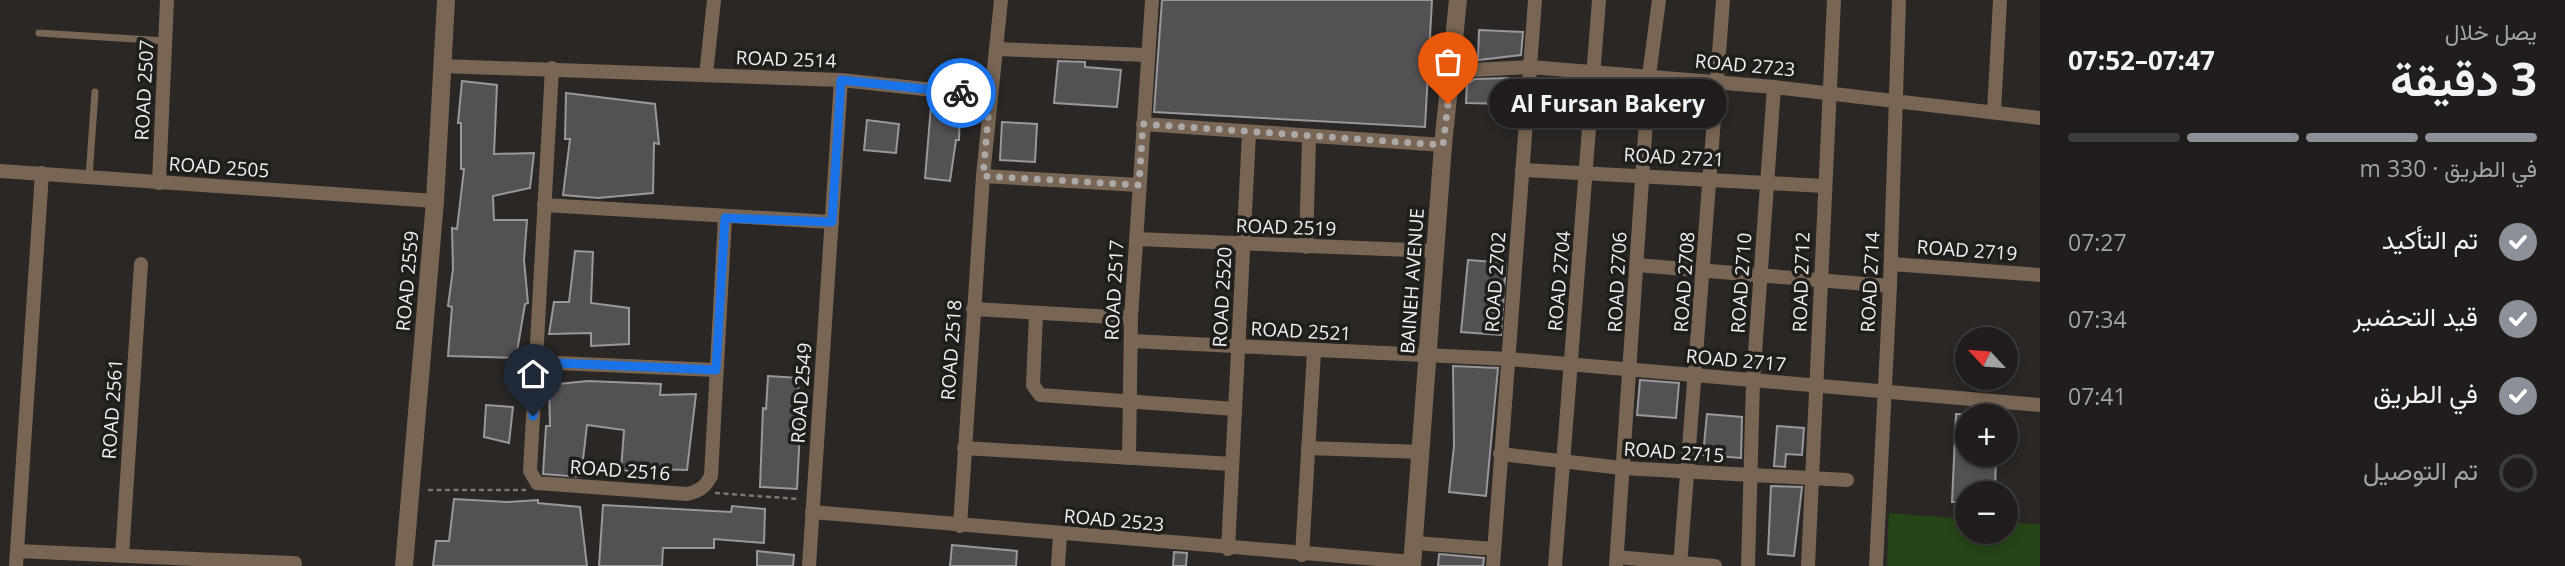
<!DOCTYPE html>
<html lang="ar">
<head>
<meta charset="utf-8">
<style>
	:root { --surface:#201d1c; --page:#282625; --text:#f1f3f6; --muted:#a2a2a3; --line:#3d3b3b; --accent:#8c9099 }
	body { margin:0; font-family:"Open Sans",Vazirmatn,sans-serif; background:var(--page); color:var(--text); direction:rtl; height:100vh; display:flex; flex-direction:column; font-size:26px; white-space:nowrap }
	* { box-sizing:border-box; margin:0 }
	p { font-size:23px; color:var(--muted) }
	.icon { flex:none; width:38px; height:38px; fill:none; stroke:currentColor; stroke-width:2; stroke-linecap:round; stroke-linejoin:round }
	.map { position:relative; flex:1; overflow:hidden; direction:ltr }
	.sheet { display:flex; flex-direction:column; background:var(--surface); width:525px }
	.sheet>* { flex:none }
	.needle { width:46px; rotate:296deg }
	.tools { position:absolute; left:1955px; top:327px; display:grid; gap:14px }
	.tools a { display:grid; place-items:center; width:63px; height:63px; border-radius:50%; background:var(--surface); box-shadow:0 4px 10px #0003,0 0 0 2px var(--line); font-size:35px }
	.pin { position:absolute; display:grid; place-items:center; width:60px; height:60px; color:#fff; margin:-72px -30px; border-radius:50% 50% 50% 0; rotate:-45deg; box-shadow:0 0 7px #0007 }
	.pin .icon { rotate:45deg }
	.courier { position:absolute; display:grid; place-items:center; width:70px; height:70px; margin:-35px; border:5px solid #1a73e8; border-radius:50%; background:#fff; color:#222; box-shadow:0 2px 9px #0007 }
	.bubble { position:absolute; height:49px; border-radius:24px; background:var(--surface); box-shadow:0 4px 10px #0003,0 0 0 2px var(--line); font-size:23px; font-weight:700; line-height:49px; text-align:center; direction:rtl }
	.summary em { font-style:normal; font-weight:700 }
	.summary div { display:flex; flex-direction:column-reverse }
	.summary { display:flex; align-items:center; justify-content:space-between; height:119px; padding:0 28px }
	h1 { font-size:46px; font-weight:700; line-height:52px }
	.bar { display:grid; grid-template-columns:repeat(4,1fr); gap:10px 7px; align-content:center; height:84px; padding:0 28px }
	.bar i { height:9px; border-radius:5px; background:var(--line) }
	.bar .current { background:var(--accent) }
	.bar p { grid-column:span 4 }
	ol { padding:0 28px; list-style:none }
	li { display:flex; align-items:center; gap:21px; height:77px }
	li p { margin-inline-start:auto }
	li .icon { padding:7px; border-radius:50%; background:var(--accent); color:#fff; stroke-width:4 }
	li:last-child { color:var(--muted) }
	li i { width:38px; height:38px; border:4px solid var(--line); border-radius:50% }
	main { display:flex; flex:1; min-height:0 }
	.map>svg:first-child { display:block }
</style>
</head>
<body>
<main>
<section class="sheet">
<div class="summary"><div><h1>3 دقيقة</h1><p>يصل خلال</p></div><em>07:47–07:52</em></div>
<div class="bar"><i class="current"></i><i class="current"></i><i class="current"></i><i></i><p>في الطريق · 330 m</p></div>
<ol>
<li><svg class="icon" aria-label="check" viewBox="0 0 24 24"><path d="M5 12l5 5 9-10"/></svg>تم التأكيد<p>07:27</p></li>
<li><svg class="icon" aria-label="check" viewBox="0 0 24 24"><path d="M5 12l5 5 9-10"/></svg>قيد التحضير<p>07:34</p></li>
<li><svg class="icon" aria-label="check" viewBox="0 0 24 24"><path d="M5 12l5 5 9-10"/></svg>في الطريق<p>07:41</p></li>
<li><i></i>تم التوصيل</li>
</ol>
</section>
<div class="map">
<svg width="2040" height="566" viewBox="0 0 2040 566">
	<rect width="100%" height="100%" fill="#2a2725"/>
	<path fill="#254417" d="M1889 513 1967 519V532H2006V522L2040 524V566H1887Z"/>
	<g fill="#545154" stroke="#9a979a" stroke-width="2">
		<path d="M1162 0H1432L1425 127 1154 112Z"/>
		<path d="M1479 30 1523 32 1521 55 1478 60Z"/>
		<path d="M1058 61 1085 62V67L1121 70 1117 107 1054 103Z"/>
		<path d="M1509 78 1508 104 1466 103 1467 84 1475 79Z"/>
		<path d="M462 81 497 85 494 154 534 153 530 188 493 196 494 220H527L524 260 528 303 525 304 516 358 448 356 452 307 448 306 453 269 452 228 457 229 464 169H461V123H458Z"/>
		<path d="M566 93 655 104 659 144 654 143 653 193 598 198 563 195 570 139H565Z"/>
		<path d="M931 106 960 107 959 140H956L950 181 925 178Z"/>
		<path d="M867 120 899 124 896 153 864 150Z"/>
		<path d="M1002 122 1037 124 1035 162 1000 160Z"/>
		<path d="M575 251 593 252 591 303 629 308V344L591 346V333L549 334 554 302H569Z"/>
		<path d="M1468 260 1506 263 1501 335 1461 332Z"/>
		<path d="M1453 366 1498 368 1486 496 1449 492 1454 446Z"/>
		<path d="M768 376 799 378 797 410H801L797 489 760 487 763 408 766 409Z"/>
		<path d="M1640 380 1679 383 1676 418 1637 415Z"/>
		<path d="M588 381 661 384 660 395 696 394 687 470 653 469 652 474 621 470 624 430 587 425 581 477 543 474 546 426H550L549 385Z"/>
		<path d="M486 405 513 407 509 443 484 437Z"/>
		<path d="M1707 414 1742 417 1741 458 1703 455Z"/>
		<path d="M1956 414H1967V455H1996L1995 494H1967V502H1952Z"/>
		<path d="M1777 426 1804 428 1802 455 1786 454 1785 467 1774 466Z"/>
		<path d="M1771 486 1802 487 1794 556 1768 554Z"/>
		<path d="M454 499 507 502 538 500V503L580 507 587 566H433L436 541H449Z"/>
		<path d="M603 505 731 512 732 506 765 509 764 543 714 539V548H663L662 566H599Z"/>
		<path d="M952 545 1017 551 1016 566H950Z"/>
		<path d="M757 551 794 555 793 566H757Z"/>
		<path d="M1174 552 1187 553 1186 566H1173Z"/>
		<path d="M1439 554 1484 558 1483 566H1438Z"/>
	</g>
	<g fill="none" stroke-linecap="round" stroke-linejoin="round">
		<g stroke="#7a7776" stroke-width="2.5" stroke-dasharray="5 3.5" stroke-linecap="butt">
			<path d="M428 490H526"/>
			<path d="M715 493 799 499"/>
		</g>
		<g stroke="#796553" stroke-width="7">
			<path d="M39 33 166 41"/>
			<path d="M89 177 95 92"/>
		</g>
		<g stroke="#796553" stroke-width="14">
			<path d="M997 49 1146 55"/>
			<path d="M442 66 841 80 990 96"/>
			<path d="M552 68 530 471 537 483 687 494C700 491 705 487 711 476L725 218"/>
			<path d="M706 75 714 0"/>
			<path d="M1450 83 1472 70 1530 67 1774 87 2040 118"/>
			<path d="M1994 112 2000 0"/>
			<path d="M1143 124 1443 145"/>
			<path d="M1522 170 1824 186"/>
			<path d="M0 171 435 201"/>
			<path d="M983 176 1139 185"/>
			<path d="M159 183 167 0"/>
			<path d="M544 205 832 222"/>
			<path d="M1136 239 1435 251"/>
			<path d="M1306 247 1309 138"/>
			<path d="M1891 264 2040 275"/>
			<path d="M1637 265 1890 286"/>
			<path d="M973 309 1131 318"/>
			<path d="M1036 314 1033 385 1040 395 1235 409"/>
			<path d="M1131 341 1509 359 2040 405"/>
			<path d="M536 362 716 370"/>
			<path d="M964 448 1232 464"/>
			<path d="M1308 448 1421 452"/>
			<path d="M1500 454 1622 468 1847 480"/>
			<path d="M1129 458 1131 318 1152 0"/>
			<path d="M812 512 1413 562"/>
			<path d="M960 526 983 176 1001 0"/>
			<path d="M1415 543 1494 549"/>
			<path d="M1228 549 1249 133"/>
			<path d="M17 551 218 560 217 566"/>
			<path d="M1302 555 1314 352"/>
			<path d="M122 556 141 264"/>
			<path d="M1617 557 1715 566"/>
			<path d="M218 560 295 563"/>
			<path d="M16 566 42 173"/>
			<path d="M809 566 841 80"/>
			<path d="M1058 566 1060 535"/>
			<path d="M1493 566 1535 0"/>
			<path d="M1555 566 1599 0"/>
			<path d="M1616 566 1649 76 1659 0"/>
			<path d="M1680 566 1723 0"/>
			<path d="M1748 566 1753 381 1774 87"/>
			<path d="M1808 566 1834 0"/>
			<path d="M1876 566 1890 286 1899 0"/>
		</g>
		<g stroke="#796553" stroke-width="18">
			<path d="M404 566 435 201 446 0"/>
			<path d="M1412 566 1443 145 1458 0"/>
		</g>
	</g>
	<g fill="none" stroke-linecap="round" stroke-linejoin="round">
		<path stroke="#aba9a8" stroke-width="7" stroke-dasharray="0 12.6" d="M961 93 990 96 983 176 1139 185 1143 124 1443 145 1448 104"/>
		<path stroke="#1a73e8" stroke-width="9" d="M533 416 536 362 716 370 725 218 832 222 841 80 961 93"/>
	</g>
	<g text-anchor="middle" stroke-width="7" stroke-linejoin="round" paint-order="stroke">
		<g font-size="19" fill="#f1efee" stroke="#201e1b">
			<text transform="translate(786 59) rotate(2)" y="7">ROAD 2514</text>
			<text transform="translate(1745 65) rotate(5)" y="7">ROAD 2723</text>
			<text transform="translate(144 90) rotate(-87)" y="7">ROAD 2507</text>
			<text transform="translate(1674 157) rotate(3)" y="7">ROAD 2721</text>
			<text transform="translate(219 167) rotate(4)" y="7">ROAD 2505</text>
			<text transform="translate(1286 227) rotate(2)" y="7">ROAD 2519</text>
			<text transform="translate(1967 250) rotate(4)" y="7">ROAD 2719</text>
			<text transform="translate(407 281) rotate(-85)" y="7">ROAD 2559</text>
			<text transform="translate(1412 281) rotate(-86)" y="7">BAINEH AVENUE</text>
			<text transform="translate(1559 281) rotate(-85)" y="7">ROAD 2704</text>
			<text transform="translate(1495 282) rotate(-86)" y="7">ROAD 2702</text>
			<text transform="translate(1617 282) rotate(-87)" y="7">ROAD 2706</text>
			<text transform="translate(1684 282) rotate(-86)" y="7">ROAD 2708</text>
			<text transform="translate(1801 282) rotate(-88)" y="7">ROAD 2712</text>
			<text transform="translate(1870 282) rotate(-87)" y="7">ROAD 2714</text>
			<text transform="translate(1741 283) rotate(-86)" y="7">ROAD 2710</text>
			<text transform="translate(1114 290) rotate(-87)" y="7">ROAD 2517</text>
			<text transform="translate(1222 297) rotate(-87)" y="7">ROAD 2520</text>
			<text transform="translate(1301 331) rotate(3)" y="7">ROAD 2521</text>
			<text transform="translate(951 350) rotate(-86)" y="7">ROAD 2518</text>
			<text transform="translate(1736 360) rotate(5)" y="7">ROAD 2717</text>
			<text transform="translate(801 393) rotate(-86)" y="7">ROAD 2549</text>
			<text transform="translate(112 409) rotate(-86)" y="7">ROAD 2561</text>
			<text transform="translate(1674 452) rotate(4)" y="7">ROAD 2715</text>
			<text transform="translate(620 470) rotate(4)" y="7">ROAD 2516</text>
			<text transform="translate(1114 520) rotate(5)" y="7">ROAD 2523</text>
		</g>
	</g>
</svg>
<div class="tools">
<a><svg class="needle" viewBox="-14 -14 28 28"><path d="M0-13l5 13h-10z" fill="#e53935"/><path d="M0 13l5-13h-10z" fill="#a2a2a3"/></svg></a>
<a>+</a>
<a>−</a>
</div>
<div class="pin" style="left:1448px;top:104px;background:#ea580c"><svg class="icon" aria-label="bag" viewBox="0 0 24 24"><path d="M5 8h14l-1 12H6zM9 8a3 3 0 0 1 6 0"/></svg></div>
<div class="pin" style="left:533px;top:416px;background:#1f2937"><svg class="icon" aria-label="home" viewBox="0 0 24 24"><path d="M3 11l9-7 9 7M6 9v11h12V9"/></svg></div>
<div class="courier" style="left:961px;top:93px"><svg class="icon" aria-label="bike" viewBox="0 0 24 24"><circle cx="6" cy="16" r="4"/><circle cx="18" cy="16" r="4"/><path d="M6 16l4-8h5l3 8M10 8l3 8H6M13 5h3"/></svg></div>
<div class="bubble" style="left:1489px;top:79px;width:238px">Al Fursan Bakery</div>
</div>
</main>
</body>
</html>
